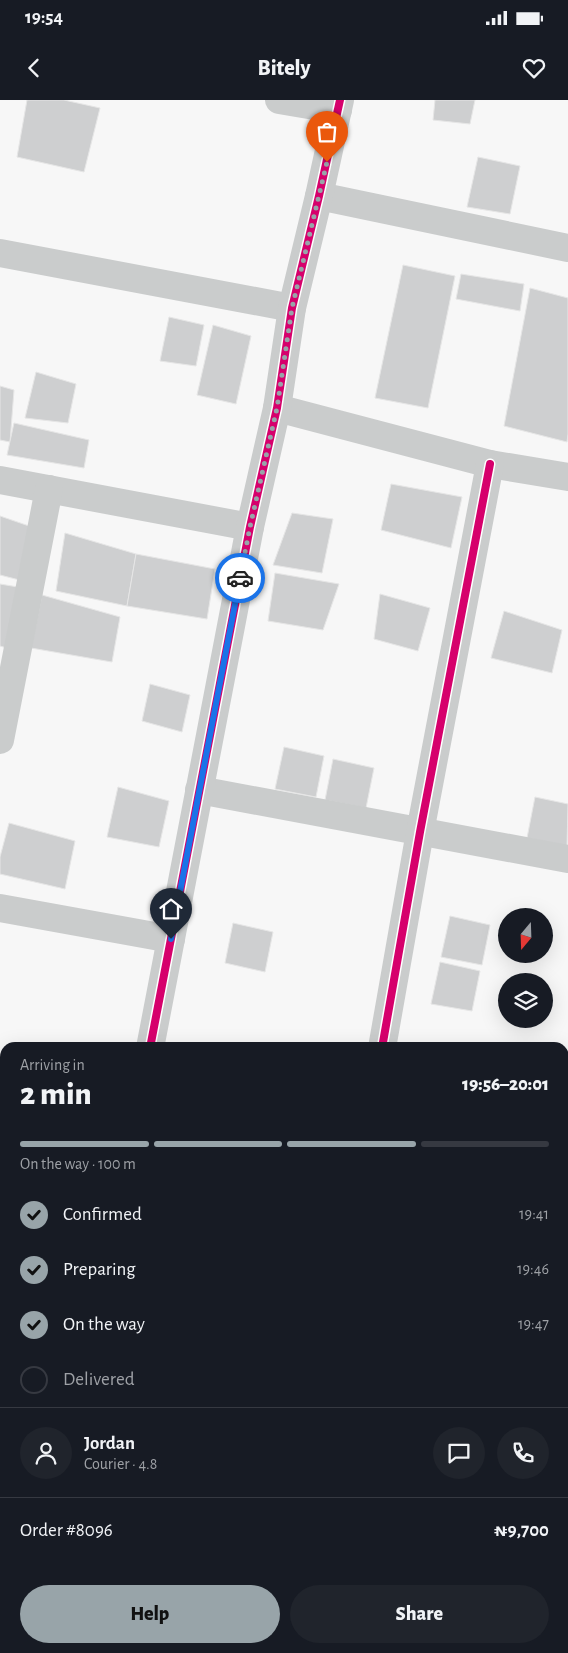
<!DOCTYPE html>
<html lang="en">
<head>
<meta charset="utf-8">
<style>
	:root { --surface:#171b24; --page:#20242c; --text:#f1f3f6; --muted:#9ea1a6; --line:#363941; --accent:#98a4a9 }
	body { margin:0; font-family:"Alegreya Sans",sans-serif; background:var(--page); color:var(--text); height:100vh; display:flex; flex-direction:column; font-size:19px; white-space:nowrap }
	* { box-sizing:border-box; margin:0 }
	p { font-size:16px; color:var(--muted) }
	.icon { flex:none; width:28px; height:28px; fill:none; stroke:currentColor; stroke-width:2; stroke-linecap:round; stroke-linejoin:round }
	.map { position:relative; flex:1; overflow:hidden }
	.sheet { position:absolute; left:0px; top:942px; width:569px; height:611px; display:flex; flex-direction:column; background:var(--surface); border-radius:15px 15px 0 0; box-shadow:0 5px 20px #0002 }
	.sheet>* { flex:none }
	.needle { width:32px; rotate:199deg }
	.buttons { position:absolute; left:498px; top:808px; display:grid; gap:10px }
	.buttons a { display:grid; place-items:center; width:55px; height:55px; border-radius:50%; background:var(--surface); box-shadow:0 5px 20px #0002; font-size:25px }
	.pin { position:absolute; display:grid; place-items:center; width:42px; height:42px; color:#fff; margin:-51px -21px; border-radius:50% 50% 50% 0; rotate:-45deg; box-shadow:0 0 5px #0007 }
	.pin .icon { rotate:45deg }
	.courier { position:absolute; display:grid; place-items:center; width:50px; height:50px; margin:-25px; border:4px solid #1a73e8; border-radius:50%; background:#fff; color:#222; box-shadow:0 1px 6px #0007 }
	.summary em { font-style:normal; font-weight:800 }
	.summary div { display:flex; flex-direction:column-reverse }
	.summary { display:flex; align-items:center; justify-content:space-between; height:85px; padding:0 20px }
	h1 { font-size:32px; font-weight:800; line-height:38px }
	.bar { display:grid; grid-template-columns:repeat(4,1fr); gap:8px 5px; align-content:center; height:60px; padding:0 20px }
	.bar i { height:6px; border-radius:4px; background:var(--line) }
	.bar .active { background:var(--accent) }
	.bar p { grid-column:span 4 }
	.line { display:flex; align-items:center; gap:12px; padding:0 20px; border-top:1px solid var(--line) }
	.line div { flex:1 }
	.round { display:grid; place-items:center; flex:none; width:52px; height:52px; border-radius:26px; background:var(--page) }
	ol { padding:0 20px; list-style:none }
	li { display:flex; align-items:center; gap:15px; height:55px }
	li p { margin-inline-start:auto }
	li .icon { padding:5px; border-radius:50%; background:var(--accent); color:#111; stroke-width:4 }
	li:last-child { color:var(--muted) }
	li i { width:28px; height:28px; border:2px solid var(--line); border-radius:50% }
	.primary-button { display:flex; gap:10px; margin-top:auto; padding:10px 20px }
	.primary-button a { flex:1; height:58px; border-radius:30px; background:var(--accent); color:#111; font-size:20px; font-weight:800; line-height:58px; text-align:center }
	.primary-button a+a { background:var(--page); color:var(--text) }
	.status { display:flex; justify-content:space-between; align-items:center; height:35px; padding:0 25px; background:var(--surface); direction:ltr }
	.status svg { height:14px; fill:currentColor }
	header { display:flex; justify-content:space-between; align-items:center; height:65px; padding:0 20px; background:var(--surface); font-size:22px; font-weight:800 }
	.map>svg:first-child { display:block }
</style>
</head>
<body>
<div class="status"><b>19:54</b><svg viewBox="0 0 49 12"><path d="M0 12V9h3v3zM5 12V6h3v6zM10 12V3h3v9zM15 12V0h3v12zM26 1h20v11H26zM47 4h2v5h-2z"/></svg></div>
<header><svg class="icon" aria-label="back" viewBox="0 0 24 24"><path d="M15 5l-7 7 7 7"/></svg>Bitely<svg class="icon" aria-label="heart" viewBox="0 0 24 24"><path d="M12 20l-8-8c-3-5 5-10 8-4 3-6 11-1 8 4z"/></svg></header>
<div class="map">
<svg width="568" height="1553" viewBox="0 0 568 1553">
	<rect width="100%" height="100%" fill="#f7f7f7"/>
	<g fill="#cecfd0" stroke="#e6e6e6">
		<path d="M27 0H64L100 8 84 72 17 57Z"/>
		<path d="M435 0H475L470 24 433 20Z"/>
		<path d="M478 57 520 66 510 114 467 107Z"/>
		<path d="M403 165 455 176 428 308 375 298Z"/>
		<path d="M461 174 524 184 520 211 456 199Z"/>
		<path d="M530 188 568 198V334L567 342 504 326Z"/>
		<path d="M169 217 204 225 196 266 160 261Z"/>
		<path d="M213 225 251 236 236 304 197 295Z"/>
		<path d="M36 272 76 284 68 323 25 318Z"/>
		<path d="M0 286 14 290 10 342 0 340Z"/>
		<path d="M14 323 89 340 84 368 7 355Z"/>
		<path d="M391 384 462 397 451 448 381 430Z"/>
		<path d="M292 413 333 419 322 473 273 465Z"/>
		<path d="M0 416 32 427 31 483 0 475Z"/>
		<path d="M65 433 136 454 127 506 56 491Z"/>
		<path d="M136 454 215 469 207 519 127 506Z"/>
		<path d="M275 473 339 484 323 530 268 521Z"/>
		<path d="M0 484 18 487 10 549 0 546Z"/>
		<path d="M380 494 430 508 418 551 374 539Z"/>
		<path d="M42 495 120 517 112 562 31 548Z"/>
		<path d="M504 511 562 530 552 573 491 558Z"/>
		<path d="M150 584 190 595 182 632 142 621Z"/>
		<path d="M284 647 324 656 316 697 275 689Z"/>
		<path d="M333 659 374 668 366 708 325 700Z"/>
		<path d="M118 687 169 701 159 747 107 737Z"/>
		<path d="M535 697 568 704 567 746 527 738Z"/>
		<path d="M9 723 75 741 65 789 0 774V757Z"/>
		<path d="M450 816 490 825 482 865 441 857Z"/>
		<path d="M233 823 273 832 265 872 225 863Z"/>
		<path d="M440 862 480 871 472 911 431 904Z"/>
		<path d="M564 971 568 972V1014H564Z"/>
		<path d="M0 1183 5 1184V1222H0Z"/>
		<path d="M0 1335 5 1336V1378L0 1377Z"/>
		<path d="M472 1549H522L521 1553H472Z"/>
	</g>
	<g fill="none" stroke-linecap="round" stroke-linejoin="round">
		<g stroke="#cacccc" stroke-width="28">
			<path d="M279 0 338 10"/>
			<path d="M319 96 568 148"/>
			<path d="M0 153 292 208"/>
			<path d="M277 308 490 364 568 377"/>
			<path d="M0 380 250 427"/>
			<path d="M0 640 49 389"/>
			<path d="M199 690 568 759"/>
			<path d="M0 808 171 839"/>
			<path d="M150 948 250 427 277 308 292 208 319 96 340 0"/>
			<path d="M382 948 420 732 490 364"/>
			<path d="M0 1042 5 1043"/>
			<path d="M564 1138 568 1117"/>
			<path d="M564 1158 568 1159"/>
			<path d="M0 1269 5 1270"/>
			<path d="M564 1381 568 1382"/>
			<path d="M0 1493 5 1494"/>
			<path d="M278 1549 297 1553"/>
			<path d="M13 1553 14 1549"/>
			<path d="M234 1553 235 1549"/>
		</g>
		<defs>
			<g id="cycleway">
				<path d="M150 948 250 427 277 308 292 208 319 96 340 0"/>
				<path d="M382 948 420 732 490 364"/>
			</g>
		</defs>
		<use href="#cycleway" stroke="#fff" stroke-width="11"/>
		<use href="#cycleway" stroke="#d6006c" stroke-width="8"/>
	</g>
	<g fill="none" stroke-linecap="round" stroke-linejoin="round">
		<path stroke="#98a4a9" stroke-width="5" stroke-dasharray="0 9" d="M240 478 250 427 277 308 292 208 327 62"/>
		<path stroke="#1a73e8" stroke-width="6" d="M171 839 240 478"/>
	</g>
</svg>
<div class="buttons">
<a><svg class="needle" viewBox="-14 -14 28 28"><path d="M0-13l5 13h-10z" fill="#e53935"/><path d="M0 13l5-13h-10z" fill="#9ea1a6"/></svg></a>
<a><svg class="icon" aria-label="layers" viewBox="0 0 24 24"><path d="M12 4l9 5-9 5-9-5zM3 14l9 5 9-5"/></svg></a>
</div>
<div class="pin" style="left:327px;top:62px;background:#ea580c"><svg class="icon" aria-label="bag" viewBox="0 0 24 24"><path d="M5 8h14l-1 12H6zM9 8a3 3 0 0 1 6 0"/></svg></div>
<div class="pin" style="left:171px;top:839px;background:#1f2937"><svg class="icon" aria-label="home" viewBox="0 0 24 24"><path d="M3 11l9-7 9 7M6 9v11h12V9"/></svg></div>
<div class="courier" style="left:240px;top:478px"><svg class="icon" aria-label="car" viewBox="0 0 24 24"><path d="M5 17H2v-5l4-1 3-4h7l3 4 3 1v5h-3M9 17h6M6 11h13"/><circle cx="7" cy="17" r="2"/><circle cx="17" cy="17" r="2"/></svg></div>
<section class="sheet">
<div class="summary"><div><h1>2 min</h1><p>Arriving in</p></div><em>19:56–20:01</em></div>
<div class="bar"><i class="active"></i><i class="active"></i><i class="active"></i><i></i><p>On the way · 100 m</p></div>
<ol>
<li><svg class="icon" aria-label="check" viewBox="0 0 24 24"><path d="M5 12l5 5 9-10"/></svg>Confirmed<p>19:41</p></li>
<li><svg class="icon" aria-label="check" viewBox="0 0 24 24"><path d="M5 12l5 5 9-10"/></svg>Preparing<p>19:46</p></li>
<li><svg class="icon" aria-label="check" viewBox="0 0 24 24"><path d="M5 12l5 5 9-10"/></svg>On the way<p>19:47</p></li>
<li><i></i>Delivered</li>
</ol>
<div class="line" style="height:90px"><a class="round"><svg class="icon" aria-label="person" viewBox="0 0 24 24"><circle cx="12" cy="8" r="4"/><path d="M4 21q1-7 8-7t8 7"/></svg></a><div><b>Jordan</b><p>Courier · 4.8</p></div><a class="round"><svg class="icon" aria-label="chat" viewBox="0 0 24 24"><path d="M4 5h16v11H9l-5 4z"/></svg></a><a class="round"><svg class="icon" aria-label="phone" viewBox="0 0 24 24"><path d="M5 4h4l2 5-3 2q2 4 5 5l2-3 5 2v4C11 20 4 13 5 4z"/></svg></a></div>
<div class="line" style="height:65px"><div>Order #8096</div><b>₦9,700</b></div>
<div class="primary-button"><a>Help</a><a>Share</a></div>
</section>
</div>
</body>
</html>
